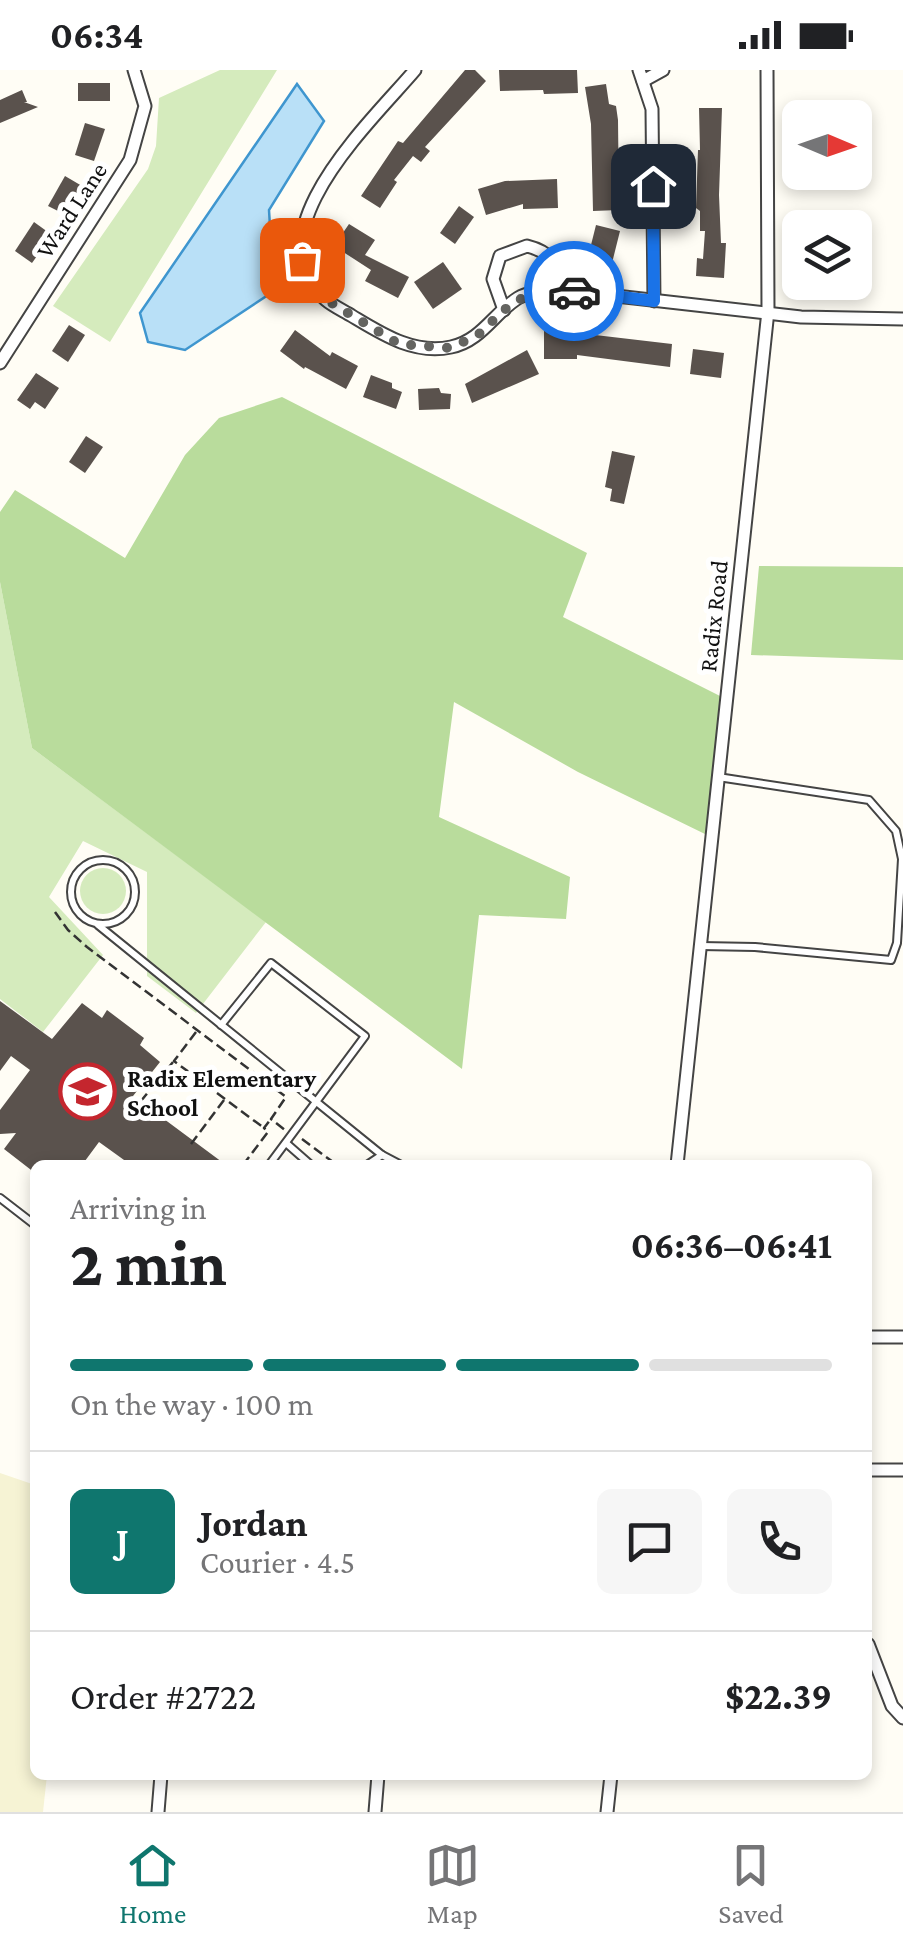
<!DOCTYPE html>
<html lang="en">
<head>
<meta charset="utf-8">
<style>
	:root { --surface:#fff; --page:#f6f6f6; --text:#202124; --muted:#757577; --line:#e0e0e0; --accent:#0f766e }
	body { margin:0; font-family:"Crimson Pro",serif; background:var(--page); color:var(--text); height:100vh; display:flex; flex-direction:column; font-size:38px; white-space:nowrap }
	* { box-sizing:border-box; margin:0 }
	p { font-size:32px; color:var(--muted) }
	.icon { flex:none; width:55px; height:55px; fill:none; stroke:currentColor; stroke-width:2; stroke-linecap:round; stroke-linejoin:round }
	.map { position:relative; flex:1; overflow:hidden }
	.sheet { position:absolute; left:30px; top:1090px; width:842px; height:620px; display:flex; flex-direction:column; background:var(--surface); border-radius:15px; box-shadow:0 5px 15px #0003 }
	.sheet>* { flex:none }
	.needle { width:65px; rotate:92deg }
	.buttons { position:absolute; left:782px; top:30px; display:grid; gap:20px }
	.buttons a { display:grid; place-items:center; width:90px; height:90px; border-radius:15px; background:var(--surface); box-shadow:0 5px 15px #0003; font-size:50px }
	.pin { position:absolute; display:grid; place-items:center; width:85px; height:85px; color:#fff; margin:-42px; border-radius:20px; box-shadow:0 5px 15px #0006 }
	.courier { position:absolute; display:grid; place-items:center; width:100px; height:100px; margin:-50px; border:8px solid #1a73e8; border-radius:50%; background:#fff; color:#222; box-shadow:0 2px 12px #0007 }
	.overview em { font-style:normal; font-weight:700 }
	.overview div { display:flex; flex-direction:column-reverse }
	.overview { display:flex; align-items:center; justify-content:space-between; height:170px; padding:0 40px }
	h1 { font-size:65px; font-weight:700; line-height:75px }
	.bar { display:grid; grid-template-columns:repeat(4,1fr); gap:15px 10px; align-content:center; height:120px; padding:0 40px }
	.bar i { height:12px; border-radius:8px; background:var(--line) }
	.bar .active { background:var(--accent) }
	.bar p { grid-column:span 4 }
	.line { display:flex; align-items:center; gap:25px; padding:0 40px; border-top:2px solid var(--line) }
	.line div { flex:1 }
	.round { display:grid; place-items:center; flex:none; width:105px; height:105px; border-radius:15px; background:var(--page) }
	.status { display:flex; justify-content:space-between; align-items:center; height:70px; padding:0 50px; background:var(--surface); direction:ltr }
	.status svg { height:28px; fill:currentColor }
	.tabs { display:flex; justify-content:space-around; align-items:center; height:140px; border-top:2px solid var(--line); background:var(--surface); font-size:28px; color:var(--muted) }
	.tabs a { display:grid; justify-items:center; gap:5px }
	.tabs .active { color:var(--accent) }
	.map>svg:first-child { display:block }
</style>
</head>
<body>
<div class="status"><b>06:34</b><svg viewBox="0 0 49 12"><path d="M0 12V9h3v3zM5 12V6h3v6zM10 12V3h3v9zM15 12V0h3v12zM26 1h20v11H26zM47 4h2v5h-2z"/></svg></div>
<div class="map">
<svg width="903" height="1742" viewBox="0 0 903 1742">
	<rect width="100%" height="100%" fill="#fffdf5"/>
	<path fill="#f6f3d4" d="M0 1403 35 1415V1705H47L43 1742H0Z"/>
	<g fill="#d5ebbd">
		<path d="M220 0H277L110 272 53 236 148 99 156 76 159 28Z"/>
		<path d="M0 512 32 678 266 852 196 943 147 906V802L83 771 49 827 103 885 43 962 0 929Z"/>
		<circle cx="103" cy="821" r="23"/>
	</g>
	<g fill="#b9dc9c">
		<path d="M282 327 587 483 563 547 722 627 707 765 578 702 454 632 439 747 570 807 566 849 479 845 462 999 32 678 0 512V442L15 420 125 488 185 385 219 348Z"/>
		<path d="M759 496 903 497V590L751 585Z"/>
	</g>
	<path fill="#b9e0f7" stroke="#3f96cf" stroke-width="2.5" d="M297 14 324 51 269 140 274 221 185 280 148 272 140 243Z"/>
	<g fill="#5a524d">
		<path d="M465 0H475L486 11 425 77 430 81 421 92 413 86 394 110 397 112 380 138 361 126 398 71 403 73Z"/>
		<path d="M499 0H577L578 23 544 24 543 20 500 21Z"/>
		<rect x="78" y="13" width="32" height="18"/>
		<path d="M606 14 609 34 616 36 618 50 619 140 593 141 591 54 585 17Z"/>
		<path d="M22 20 27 32H24L38 37 0 53V30Z"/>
		<path d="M699 38H722L719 125 721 173H726L724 208 696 206 697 188 703 189 705 161H700V141L696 138 698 80H700Z"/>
		<path d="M85 53 105 59 94 91 75 85Z"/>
		<path d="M65 106 82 116 66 145 48 136Z"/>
		<path d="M557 109 558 138 523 139V134L486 145 478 119 505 111Z"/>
		<path d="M459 136 474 147 455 174 440 163Z"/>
		<path d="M34 152 52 165 32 193 15 181Z"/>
		<path d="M349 154 375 170 365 185 409 207 398 228 365 211 371 200 334 176Z"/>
		<path d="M596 155 620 161 611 197 587 191Z"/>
		<path d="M443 192 462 219 433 239 414 212Z"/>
		<path d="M69 255 85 265 68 292 52 281Z"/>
		<path d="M544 259 672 274 670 297 577 285V289H544Z"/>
		<path d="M295 260 330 286 332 282 358 296 346 319 305 297 304 299 280 281Z"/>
		<path d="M693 279 724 283 721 308 690 304Z"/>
		<path d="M527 280 539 304 472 333 465 314Z"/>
		<path d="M36 303 59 318 45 339 35 332 30 339 17 330Z"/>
		<path d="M371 305 392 313V318L402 322 396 339 363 327Z"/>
		<path d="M439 318 441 323 451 324 450 339 419 340 418 319Z"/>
		<path d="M86 366 103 377 85 403 69 392Z"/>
		<path d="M612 381 635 386 624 434 610 431 612 419 605 417Z"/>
		<path d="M0 931 52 969 82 933 102 948 107 940 144 968 140 975 160 992 133 1026 226 1095H131L99 1072 82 1095H35V1103L4 1079 16 1063 0 1064V1040L30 1000 11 986 0 1001Z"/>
	</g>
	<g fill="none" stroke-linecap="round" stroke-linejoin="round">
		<defs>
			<g id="lane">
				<circle cx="103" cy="822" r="32"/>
				<path d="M98 855 382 1085 401 1095"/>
				<path d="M701 876 755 877 891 890 897 873 902 789 896 761 869 730 718 707"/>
				<path d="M221 955 271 893 365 966 269 1095"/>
				<path d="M286 1073 311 1095"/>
				<path d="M367 1095 382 1085"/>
				<path d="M0 1128 35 1155"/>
			</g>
			<g id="street">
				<path d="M415 0C372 51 249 164 326 230 333 236 344 241 352 246 382 264 414 285 451 277 481 271 494 243 518 228 531 220 548 222 563 220L801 247 903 249"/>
				<path d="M639 0 652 39 654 231"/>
				<path d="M643 11 663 0"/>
				<path d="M504 240 493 209 500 186 527 176C552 182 560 196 563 220"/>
				<path d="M0 293 130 90 145 36 134 0"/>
				<path d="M677 1095 768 241 767 0"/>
				<path d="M868 1267H903"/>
				<path d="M868 1400H903"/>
				<path d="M868 1574 892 1636 903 1648"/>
				<path d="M158 1742 161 1705"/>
				<path d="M375 1742 378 1705"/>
				<path d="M607 1742 611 1705"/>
			</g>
		</defs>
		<use href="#lane" stroke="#444" stroke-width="10"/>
		<use href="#street" stroke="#444" stroke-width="15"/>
		<g stroke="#333" stroke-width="2.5" stroke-dasharray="10 5" stroke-linecap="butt">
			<path d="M55 842 68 860 87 877 286 1027 271 1049 285 1060"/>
			<path d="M196 962 174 991 264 1058"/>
			<path d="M131 1043 173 992"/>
			<path d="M302 1069 337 1095"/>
			<path d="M191 1074 224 1030"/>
			<path d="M243 1095 268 1062 264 1058 270 1050"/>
		</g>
		<use href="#lane" stroke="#fff" stroke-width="6"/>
		<use href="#street" stroke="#fff" stroke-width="11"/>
	</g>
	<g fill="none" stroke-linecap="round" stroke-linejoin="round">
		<path stroke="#646461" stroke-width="10" stroke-dasharray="0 18" d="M302 190 325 229 399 274 450 278 478 265 504 240 530 223 574 221"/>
		<path stroke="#1a73e8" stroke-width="12" d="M574 221 654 231 653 116"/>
	</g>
	<defs>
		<symbol id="school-ring" viewBox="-11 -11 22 22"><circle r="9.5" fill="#fff" stroke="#c4262e" stroke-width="1.5"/><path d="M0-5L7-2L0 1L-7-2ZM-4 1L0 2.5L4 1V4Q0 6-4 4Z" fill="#c4262e"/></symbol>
	</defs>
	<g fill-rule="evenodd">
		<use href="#school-ring" x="56" y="990" width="63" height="63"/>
	</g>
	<g text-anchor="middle" stroke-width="10" stroke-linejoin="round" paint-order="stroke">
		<g font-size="25" fill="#111" stroke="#fff">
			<text transform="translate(71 140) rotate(-57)" y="9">Ward Lane</text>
			<text transform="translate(713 546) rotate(-84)" y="9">Radix Road</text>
		</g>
		<g font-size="25" font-weight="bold" fill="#111" stroke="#fff" text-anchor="start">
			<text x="127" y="1017">Radix Elementary<tspan x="127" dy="29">School</tspan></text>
		</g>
	</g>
</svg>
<div class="buttons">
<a><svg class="needle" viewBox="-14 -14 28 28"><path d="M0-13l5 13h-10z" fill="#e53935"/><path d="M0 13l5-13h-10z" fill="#757577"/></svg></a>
<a><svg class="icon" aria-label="layers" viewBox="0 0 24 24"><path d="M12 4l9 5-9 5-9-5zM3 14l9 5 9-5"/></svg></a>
</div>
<div class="pin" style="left:302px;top:190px;background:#ea580c"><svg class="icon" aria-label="bag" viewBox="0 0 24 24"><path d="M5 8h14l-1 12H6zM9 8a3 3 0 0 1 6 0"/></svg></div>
<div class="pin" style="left:653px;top:116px;background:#1f2937"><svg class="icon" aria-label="home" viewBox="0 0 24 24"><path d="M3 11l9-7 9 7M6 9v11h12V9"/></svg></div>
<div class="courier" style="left:574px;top:221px"><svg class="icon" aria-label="car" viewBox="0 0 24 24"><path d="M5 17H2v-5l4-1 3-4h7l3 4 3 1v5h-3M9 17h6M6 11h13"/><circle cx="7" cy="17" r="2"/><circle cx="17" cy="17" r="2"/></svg></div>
<section class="sheet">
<div class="overview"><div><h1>2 min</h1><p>Arriving in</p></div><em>06:36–06:41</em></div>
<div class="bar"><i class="active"></i><i class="active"></i><i class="active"></i><i></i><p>On the way · 100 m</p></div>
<div class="line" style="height:180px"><b class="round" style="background:var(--accent);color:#fff">J</b><div><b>Jordan</b><p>Courier · 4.5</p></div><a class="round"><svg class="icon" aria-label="chat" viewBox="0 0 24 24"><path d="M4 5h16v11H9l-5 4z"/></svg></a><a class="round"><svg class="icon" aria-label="phone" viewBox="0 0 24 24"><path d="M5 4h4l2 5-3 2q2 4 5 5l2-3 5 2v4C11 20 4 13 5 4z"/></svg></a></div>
<div class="line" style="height:130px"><div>Order #2722</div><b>$22.39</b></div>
</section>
</div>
<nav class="tabs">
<a class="active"><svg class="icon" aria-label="home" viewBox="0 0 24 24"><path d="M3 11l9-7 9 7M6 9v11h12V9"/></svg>Home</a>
<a><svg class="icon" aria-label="map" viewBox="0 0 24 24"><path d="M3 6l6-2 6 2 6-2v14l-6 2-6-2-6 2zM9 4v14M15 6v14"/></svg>Map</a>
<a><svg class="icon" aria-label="saved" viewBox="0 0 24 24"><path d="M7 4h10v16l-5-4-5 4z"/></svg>Saved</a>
</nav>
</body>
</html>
